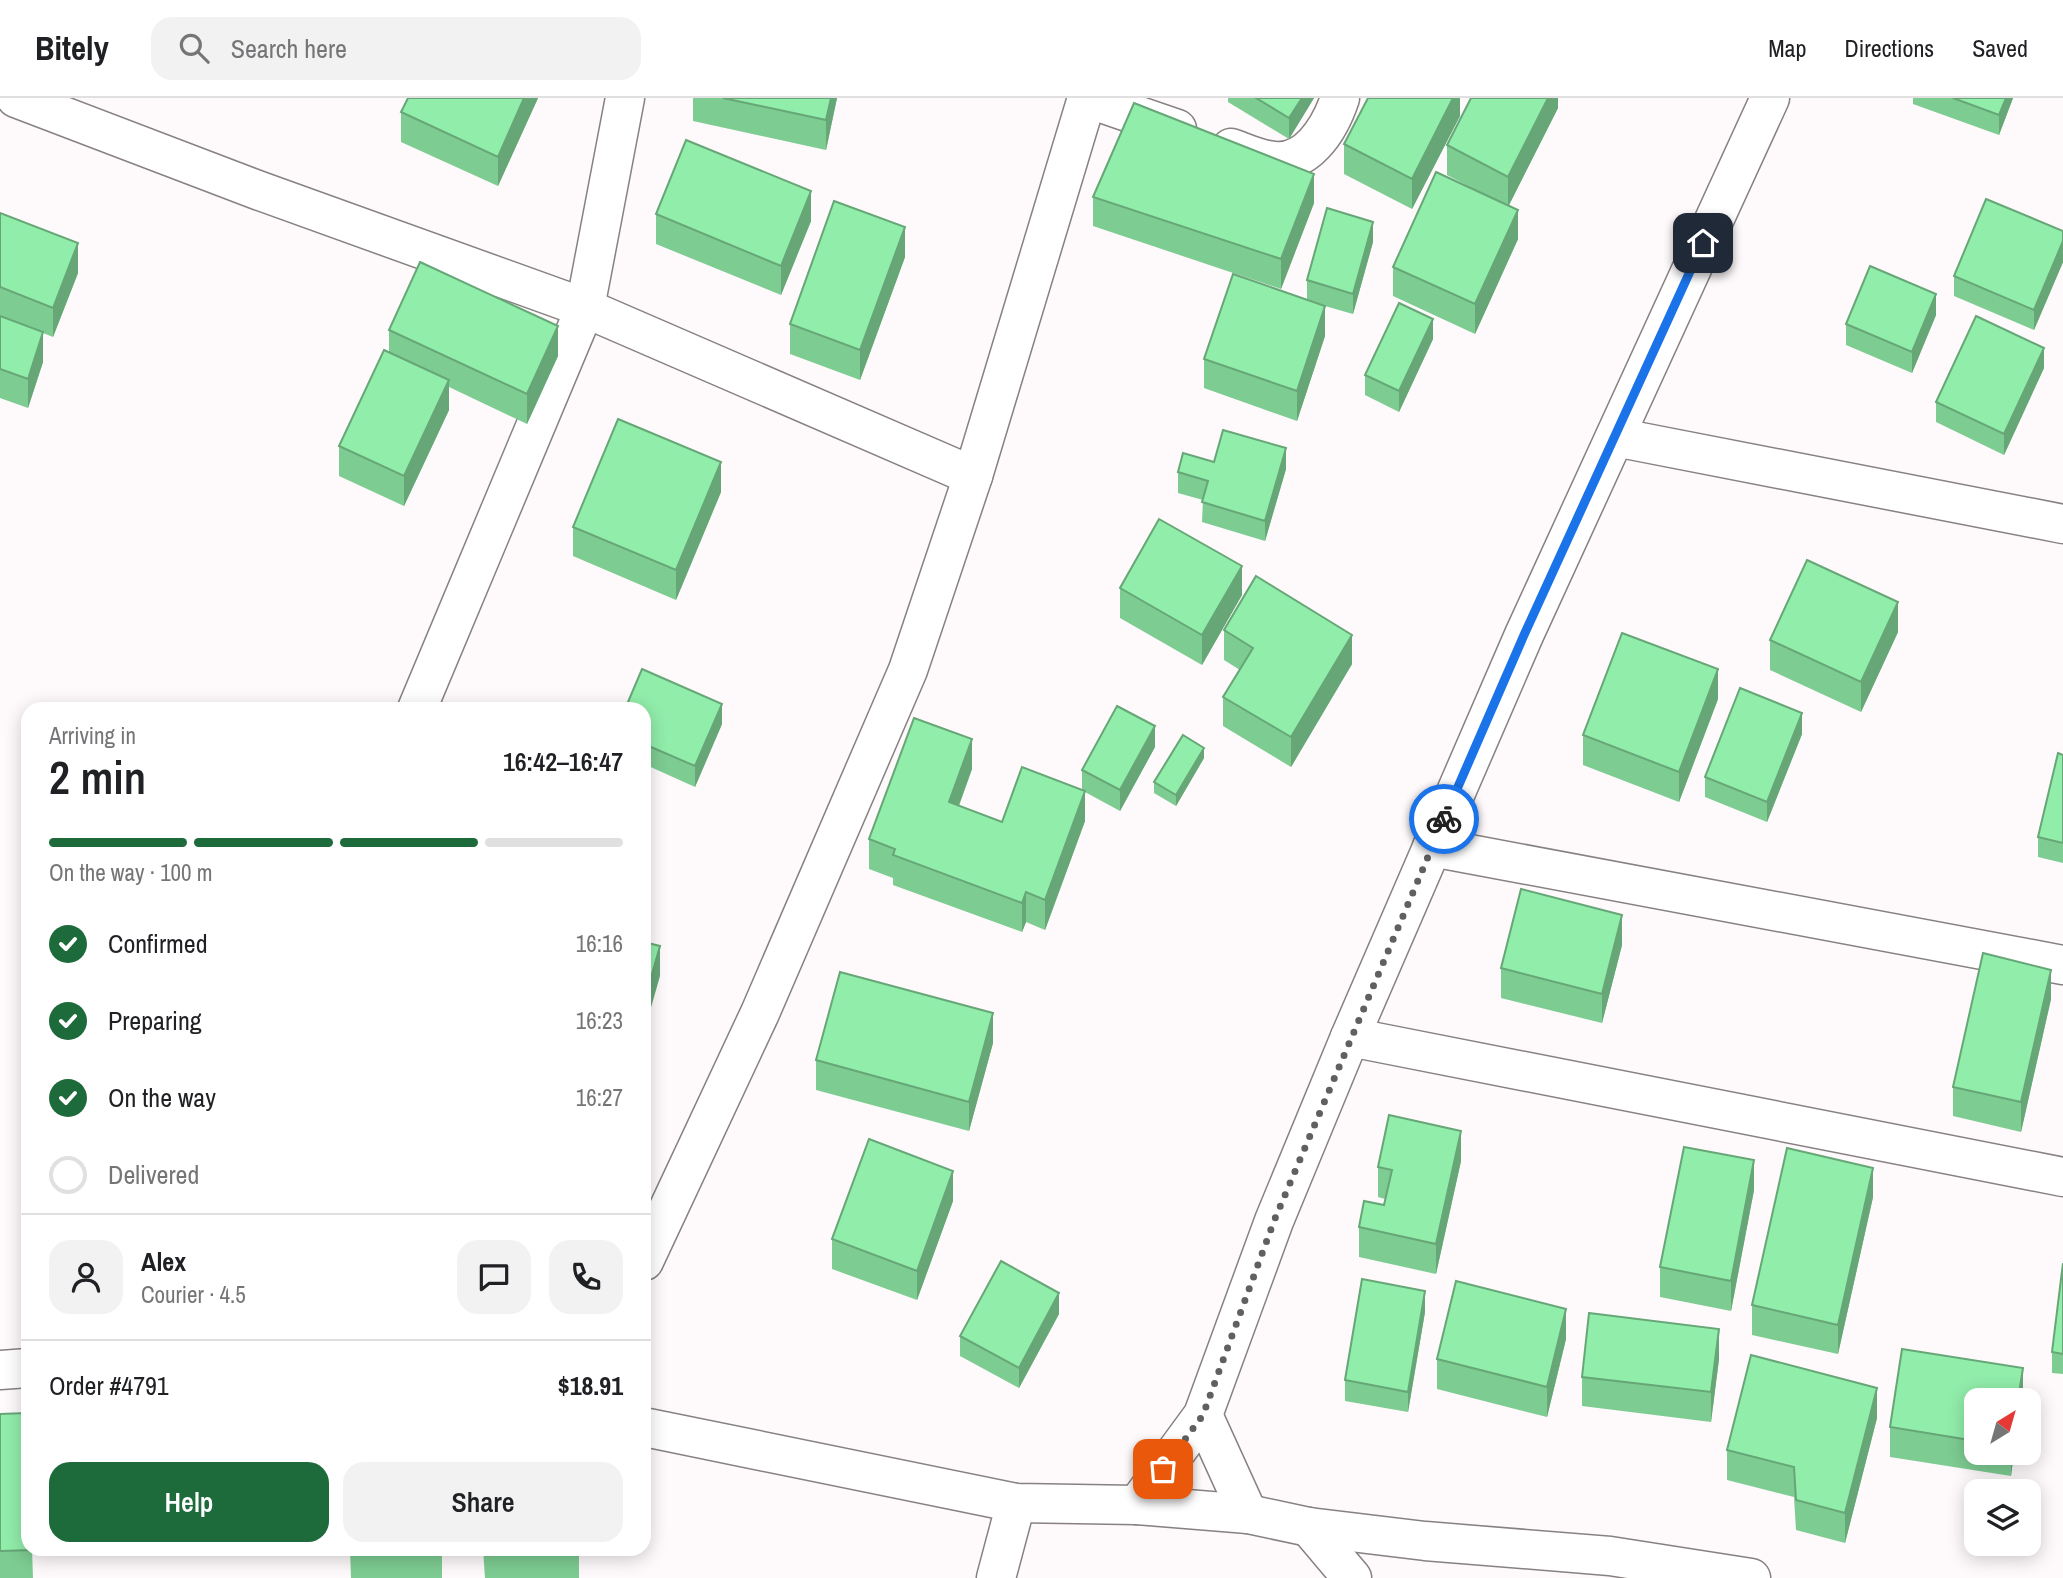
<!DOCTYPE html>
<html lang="en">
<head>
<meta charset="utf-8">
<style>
	:root { --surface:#fff; --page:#f2f2f2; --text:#202124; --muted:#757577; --line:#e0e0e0; --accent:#1d6a3a }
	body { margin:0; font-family:"Archivo Narrow",sans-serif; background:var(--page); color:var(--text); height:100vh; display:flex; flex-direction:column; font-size:26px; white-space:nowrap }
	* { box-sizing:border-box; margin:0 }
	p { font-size:23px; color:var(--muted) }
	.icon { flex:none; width:38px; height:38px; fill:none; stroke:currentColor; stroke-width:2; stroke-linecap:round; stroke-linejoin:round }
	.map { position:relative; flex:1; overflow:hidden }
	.sheet { position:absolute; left:21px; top:604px; width:630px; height:854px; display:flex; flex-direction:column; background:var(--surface); border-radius:21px; box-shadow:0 4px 18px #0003 }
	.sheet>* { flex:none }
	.needle { width:46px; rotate:37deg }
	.buttons { position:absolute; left:1964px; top:1290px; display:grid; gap:14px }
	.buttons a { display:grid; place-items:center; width:77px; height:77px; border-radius:14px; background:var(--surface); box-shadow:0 4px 18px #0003; font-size:35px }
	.pin { position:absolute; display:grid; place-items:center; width:60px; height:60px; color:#fff; margin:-30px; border-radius:14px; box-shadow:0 4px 10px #0006 }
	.courier { position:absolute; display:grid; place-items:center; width:70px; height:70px; margin:-35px; border:5px solid #1a73e8; border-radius:50%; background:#fff; color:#222; box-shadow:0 2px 9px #0007 }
	.headline em { font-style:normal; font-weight:600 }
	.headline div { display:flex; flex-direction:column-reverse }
	.headline { display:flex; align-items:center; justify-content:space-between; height:119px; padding:0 28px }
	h1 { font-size:46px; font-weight:600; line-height:52px }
	.bar { display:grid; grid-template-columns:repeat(4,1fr); gap:10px 7px; align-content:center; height:84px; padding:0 28px }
	.bar i { height:9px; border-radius:5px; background:var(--line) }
	.bar .active { background:var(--accent) }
	.bar p { grid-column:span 4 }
	.line { display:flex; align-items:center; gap:18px; padding:0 28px; border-top:2px solid var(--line) }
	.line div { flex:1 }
	.round { display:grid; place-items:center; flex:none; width:74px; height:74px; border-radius:21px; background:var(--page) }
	ol { padding:0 28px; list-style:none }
	li { display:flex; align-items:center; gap:21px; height:77px }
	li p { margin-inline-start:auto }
	li .icon { padding:7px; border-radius:50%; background:var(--accent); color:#fff; stroke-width:4 }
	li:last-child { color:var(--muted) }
	li i { width:38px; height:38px; border:4px solid var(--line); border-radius:50% }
	.action { display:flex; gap:14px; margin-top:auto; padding:14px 28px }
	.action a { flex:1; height:80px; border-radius:21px; background:var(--accent); color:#fff; font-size:28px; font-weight:600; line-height:80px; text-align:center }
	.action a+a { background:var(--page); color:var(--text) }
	header { display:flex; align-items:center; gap:42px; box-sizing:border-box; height:98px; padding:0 35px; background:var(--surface); border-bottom:2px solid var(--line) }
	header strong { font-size:33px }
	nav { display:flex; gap:38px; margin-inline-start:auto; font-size:24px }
	.search { width:490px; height:63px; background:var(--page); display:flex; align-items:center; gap:18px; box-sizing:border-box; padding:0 24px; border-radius:21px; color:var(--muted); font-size:26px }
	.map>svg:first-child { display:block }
</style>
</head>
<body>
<header>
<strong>Bitely</strong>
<div class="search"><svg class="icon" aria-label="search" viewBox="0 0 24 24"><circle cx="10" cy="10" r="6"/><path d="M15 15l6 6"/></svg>Search here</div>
<nav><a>Map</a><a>Directions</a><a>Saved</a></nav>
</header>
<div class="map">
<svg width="2063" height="1480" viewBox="0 0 2063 1480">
	<rect width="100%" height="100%" fill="#fef9fa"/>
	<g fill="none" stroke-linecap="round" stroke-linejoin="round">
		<defs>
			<g id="minor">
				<path d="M16 0 260 93 585 210 973 378"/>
				<path d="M1087 0 1177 31"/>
				<path d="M1231 50C1243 54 1255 60 1268 62 1306 71 1330 30 1340 0"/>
				<path d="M1615 339 2063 426"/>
				<path d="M417 611 585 210 625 0"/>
				<path d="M1432 749 2063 867"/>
				<path d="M1350 939 2063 1079"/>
				<path d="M644 1163 760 915 908 572 973 378 1087 0"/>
				<path d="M0 1272 28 1270"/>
				<path d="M1203 1317 1248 1416"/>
				<path d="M644 1329 1016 1405 1137 1407 1248 1416 1309 1429 1425 1443 1610 1458 1751 1480"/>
				<path d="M1137 1407 1203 1317 1274 1123 1350 939 1524 537 1770 0"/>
				<path d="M1309 1429 1352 1480"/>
				<path d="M996 1480 1016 1405"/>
			</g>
		</defs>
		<use href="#minor" stroke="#888182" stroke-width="41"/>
		<use href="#minor" stroke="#fff" stroke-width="38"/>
	</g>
	<g fill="#7dcc92">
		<path d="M408 0H538L498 88 401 44V14Z"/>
		<path d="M693 0H837L826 52 693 23Z"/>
		<path d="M1228 0H1314L1289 41 1228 4Z"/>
		<path d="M1460 0V18L1412 111 1344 76V46Z"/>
		<path d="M1558 0V10L1509 107 1518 141 1475 236 1393 198V169L1470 89 1447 77V47Z"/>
		<path d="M1913 0H2013L1999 37 1913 6Z"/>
		<path d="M1093 99 1314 105 1281 191 1093 128Z"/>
		<path d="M0 115 78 175 53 239 43 235V264L28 310 0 300Z"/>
		<path d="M656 116 811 123 781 197 656 146Z"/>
		<path d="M2063 133V164L2034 232 1954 198V178Z"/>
		<path d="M1373 144 1353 216 1325 208V238L1297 323 1204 290V261L1307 202V182Z"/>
		<path d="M905 159 860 282 790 256V226Z"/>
		<path d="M1936 217 1912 275 1846 247V226Z"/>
		<path d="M389 232 558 258 527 326 449 289V312L404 408 339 378V348L389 254Z"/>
		<path d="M1433 241 1399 314 1365 297V277Z"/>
		<path d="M2044 270 2004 357 1936 324V304Z"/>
		<path d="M1214 364 1286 371 1265 443 1202 424 1203 402 1178 395V374Z"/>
		<path d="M721 394 676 502 573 458V429Z"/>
		<path d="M1120 490 1242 497 1202 567 1120 520Z"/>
		<path d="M1224 532 1352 566 1291 669 1223 628V599L1240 572 1224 562Z"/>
		<path d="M1898 534 1861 614 1770 572V542Z"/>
		<path d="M1718 601 1679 704 1583 667V637Z"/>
		<path d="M644 611 722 626 695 689 644 666Z"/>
		<path d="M1802 636 1767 724 1705 699V679Z"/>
		<path d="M1155 649 1120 713 1085 694V723L1045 832 1026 824 1022 834 893 787V780L869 771V741L972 671 959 708 1002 724 1082 692V672Z"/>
		<path d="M2063 657V765L2038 759V739Z"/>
		<path d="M1204 660 1176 708 1154 695V684Z"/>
		<path d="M1622 847 1602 925 1501 900V870Z"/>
		<path d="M2051 901 2021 1034 1953 1018V989Z"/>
		<path d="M993 945 969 1033 816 992V962Z"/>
		<path d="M1461 1063 1436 1176 1359 1159V1129L1384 1107 1385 1101 1378 1099V1069Z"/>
		<path d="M1754 1092 1731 1213 1660 1199V1169Z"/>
		<path d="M1873 1099 1838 1256 1752 1237V1207Z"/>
		<path d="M953 1103 917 1202 832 1171V1141Z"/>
		<path d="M2063 1165V1276L2052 1275V1254Z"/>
		<path d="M1425 1214 1408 1314 1345 1303V1282Z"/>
		<path d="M1059 1216 1019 1290 960 1258V1238Z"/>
		<path d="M1566 1241 1547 1319 1437 1291V1261Z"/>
		<path d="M1719 1261 1711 1324 1582 1308V1279Z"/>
		<path d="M2023 1270V1302H1976V1354H2014L2011 1378 1890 1359V1329Z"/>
		<path d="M0 1316 32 1451 33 1480H0Z"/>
		<path d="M1877 1320 1845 1445 1796 1432 1794 1399 1727 1382V1352Z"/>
		<path d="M350 1451H442V1480H351Z"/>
		<path d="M483 1451H579V1480H485Z"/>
	</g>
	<g fill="#66a677">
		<path d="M524 0H538L498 88V59Z"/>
		<path d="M831 0H837L826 52V22Z"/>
		<path d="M1302 0H1314L1289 41V20Z"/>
		<path d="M1453 0H1460V18L1412 111V81Z"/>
		<path d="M1548 0H1558V10L1508 109V79Z"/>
		<path d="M2006 0H2013L1999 37V17Z"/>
		<path d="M1314 76V105L1281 191V161Z"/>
		<path d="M811 93V123L781 197V168Z"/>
		<path d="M1518 112V141L1475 236V206Z"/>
		<path d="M1373 124V144L1353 216V196Z"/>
		<path d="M905 129V159L860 282V252Z"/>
		<path d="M2063 143V164L2034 232V212Z"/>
		<path d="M78 145V175L53 239V210Z"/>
		<path d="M1936 196V217L1912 275V254Z"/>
		<path d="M1325 208V238L1297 323V293Z"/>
		<path d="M1433 221V241L1399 314V293Z"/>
		<path d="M558 228V258L527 326V296Z"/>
		<path d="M43 234V264L28 310V281Z"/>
		<path d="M2044 250V270L2004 357V336Z"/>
		<path d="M449 282V312L404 408V378Z"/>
		<path d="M1286 350V371L1265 443V423Z"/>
		<path d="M721 364V394L676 502V472Z"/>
		<path d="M1242 468V497L1202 567V537Z"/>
		<path d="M1898 504V534L1861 614V584Z"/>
		<path d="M1352 537V566L1291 669V639Z"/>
		<path d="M1718 571V601L1679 704V674Z"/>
		<path d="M722 606V626L695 689V668Z"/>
		<path d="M1802 615V636L1767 724V704Z"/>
		<path d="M1155 628V649L1120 713V692Z"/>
		<path d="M972 641V671L949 734V704Z"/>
		<path d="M1204 650V660L1176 708V697Z"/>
		<path d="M1085 693V723L1045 832V802Z"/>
		<path d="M1026 794V824L1022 834V805Z"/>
		<path d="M1622 817V847L1602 925V896Z"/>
		<path d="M660 848V878L644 934V904Z"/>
		<path d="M2051 872V901L2021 1034V1004Z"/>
		<path d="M993 915V945L969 1033V1004Z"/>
		<path d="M1461 1033V1063L1436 1176V1146Z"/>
		<path d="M1754 1062V1092L1731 1213V1183Z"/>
		<path d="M1873 1070V1099L1838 1256V1227Z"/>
		<path d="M953 1073V1103L917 1202V1173Z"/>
		<path d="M1425 1193V1214L1408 1314V1294Z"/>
		<path d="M1059 1195V1216L1019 1290V1270Z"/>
		<path d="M1566 1211V1241L1547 1319V1289Z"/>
		<path d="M1719 1231V1261L1711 1324V1294Z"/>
		<path d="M2023 1270V1302H2018Z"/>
		<path d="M1877 1290V1320L1845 1445V1415Z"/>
		<path d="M2011 1354H2014L2011 1378Z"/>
	</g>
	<g fill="#91edaa" stroke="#66a677" stroke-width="2">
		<path d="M408 0H524L498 59 401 14Z"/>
		<path d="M723 0H831L826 22Z"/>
		<path d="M1256 0H1302L1289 20Z"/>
		<path d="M1368 0H1453L1412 81 1344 46Z"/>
		<path d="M1471 0H1548L1508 79 1447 47Z"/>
		<path d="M1953 0H2006L1999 17Z"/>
		<path d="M1134 5 1314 76 1281 161 1093 99Z"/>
		<path d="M686 42 811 93 781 168 656 116Z"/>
		<path d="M1436 74 1518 112 1475 206 1393 169Z"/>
		<path d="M1986 101 2063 133V143L2034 212 1954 178Z"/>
		<path d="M834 103 905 129 860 252 790 226Z"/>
		<path d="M1327 110 1373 124 1353 196 1307 182Z"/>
		<path d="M0 115 78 145 53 210 0 189Z"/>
		<path d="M420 164 558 228 527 296 389 232Z"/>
		<path d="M1870 168 1936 196 1912 254 1846 226Z"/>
		<path d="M1233 176 1325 208 1297 293 1204 261Z"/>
		<path d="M1399 205 1433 221 1399 293 1365 277Z"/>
		<path d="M0 218 43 234 28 281 0 271Z"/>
		<path d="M1976 218 2044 250 2004 336 1936 304Z"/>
		<path d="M384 252 449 282 404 378 339 348Z"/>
		<path d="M618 321 721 364 676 472 573 429Z"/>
		<path d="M1223 332 1286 350 1265 423 1202 404 1208 383 1178 374 1183 355 1214 364Z"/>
		<path d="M1159 421 1242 468 1202 537 1120 490Z"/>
		<path d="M1807 462 1898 504 1861 584 1770 542Z"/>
		<path d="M1256 478 1352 537 1291 639 1223 599 1253 550 1224 532Z"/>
		<path d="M1622 535 1718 571 1679 674 1583 637Z"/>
		<path d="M642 571 722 606 695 668 644 646V611H625Z"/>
		<path d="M1740 590 1802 615 1767 704 1705 679Z"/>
		<path d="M1117 608 1155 628 1120 692 1082 672Z"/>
		<path d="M914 620 972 641 949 704 1002 724 1022 669 1085 693 1045 802 1026 794 1022 805 893 757 895 751 869 741Z"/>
		<path d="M1183 637 1204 650 1176 697 1154 684Z"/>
		<path d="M2058 655 2063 657V745L2038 739Z"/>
		<path d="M1521 791 1622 817 1602 896 1501 870Z"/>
		<path d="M644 844 660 848 644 904Z"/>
		<path d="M1983 855 2051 872 2021 1004 1953 989Z"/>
		<path d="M840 874 993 915 969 1004 816 962Z"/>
		<path d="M1389 1017 1461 1033 1436 1146 1359 1129 1364 1103 1384 1107 1392 1072 1378 1069Z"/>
		<path d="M869 1041 953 1073 917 1173 832 1141Z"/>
		<path d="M1684 1049 1754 1062 1731 1183 1660 1169Z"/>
		<path d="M1787 1050 1873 1070 1838 1227 1752 1207Z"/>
		<path d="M1001 1163 1059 1195 1019 1270 960 1238Z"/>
		<path d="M2063 1165V1256L2052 1254Z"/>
		<path d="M1362 1181 1425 1193 1408 1294 1345 1282Z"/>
		<path d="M1456 1183 1566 1211 1547 1289 1437 1261Z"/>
		<path d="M1589 1215 1719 1231 1711 1294 1582 1279Z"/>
		<path d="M1902 1251 2023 1270 2018 1302H1976V1343L1890 1329Z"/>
		<path d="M1751 1257 1877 1290 1845 1415 1796 1402 1794 1369 1727 1352Z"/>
		<path d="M26 1315 28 1362V1451H32L33 1452 0 1453V1316Z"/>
		<path d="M351 1451H442V1454L351 1457Z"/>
		<path d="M485 1451H561L485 1455Z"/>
	</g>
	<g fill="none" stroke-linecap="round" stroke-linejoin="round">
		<path stroke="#625f5f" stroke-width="7" stroke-dasharray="0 12.6" d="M1163 1371 1203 1317 1274 1123 1444 721"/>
		<path stroke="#1a73e8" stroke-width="9" d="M1444 721 1524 537 1703 145"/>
	</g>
</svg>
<div class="buttons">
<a><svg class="needle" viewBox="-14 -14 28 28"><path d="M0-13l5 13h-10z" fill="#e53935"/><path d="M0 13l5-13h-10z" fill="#757577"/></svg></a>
<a><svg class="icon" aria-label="layers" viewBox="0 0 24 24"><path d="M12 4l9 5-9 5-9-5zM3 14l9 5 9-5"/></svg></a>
</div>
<div class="pin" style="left:1163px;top:1371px;background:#ea580c"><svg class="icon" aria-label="bag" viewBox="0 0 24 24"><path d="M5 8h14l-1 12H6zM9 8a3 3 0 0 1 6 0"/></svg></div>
<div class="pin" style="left:1703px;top:145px;background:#1f2937"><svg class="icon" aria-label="home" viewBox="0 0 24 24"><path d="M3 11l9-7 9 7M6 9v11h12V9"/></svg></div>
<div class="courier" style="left:1444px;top:721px"><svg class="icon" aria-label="bike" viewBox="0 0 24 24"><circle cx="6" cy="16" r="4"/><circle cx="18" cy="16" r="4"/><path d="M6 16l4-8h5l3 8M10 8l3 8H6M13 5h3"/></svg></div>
<section class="sheet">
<div class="headline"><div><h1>2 min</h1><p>Arriving in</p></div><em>16:42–16:47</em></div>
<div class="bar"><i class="active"></i><i class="active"></i><i class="active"></i><i></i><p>On the way · 100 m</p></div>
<ol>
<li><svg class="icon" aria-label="check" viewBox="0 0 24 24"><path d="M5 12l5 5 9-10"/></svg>Confirmed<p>16:16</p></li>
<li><svg class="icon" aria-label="check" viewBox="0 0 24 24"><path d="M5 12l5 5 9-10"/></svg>Preparing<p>16:23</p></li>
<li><svg class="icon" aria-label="check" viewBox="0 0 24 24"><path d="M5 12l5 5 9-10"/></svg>On the way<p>16:27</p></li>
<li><i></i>Delivered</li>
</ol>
<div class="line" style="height:126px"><a class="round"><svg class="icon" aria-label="person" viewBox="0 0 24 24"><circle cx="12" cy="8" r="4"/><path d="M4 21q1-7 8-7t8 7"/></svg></a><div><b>Alex</b><p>Courier · 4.5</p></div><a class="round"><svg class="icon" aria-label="chat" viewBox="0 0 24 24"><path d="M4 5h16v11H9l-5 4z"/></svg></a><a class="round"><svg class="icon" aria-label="phone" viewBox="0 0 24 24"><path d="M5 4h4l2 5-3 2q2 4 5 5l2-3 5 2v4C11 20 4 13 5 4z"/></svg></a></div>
<div class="line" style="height:91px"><div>Order #4791</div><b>$18.91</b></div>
<div class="action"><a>Help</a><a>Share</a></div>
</section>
</div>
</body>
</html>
